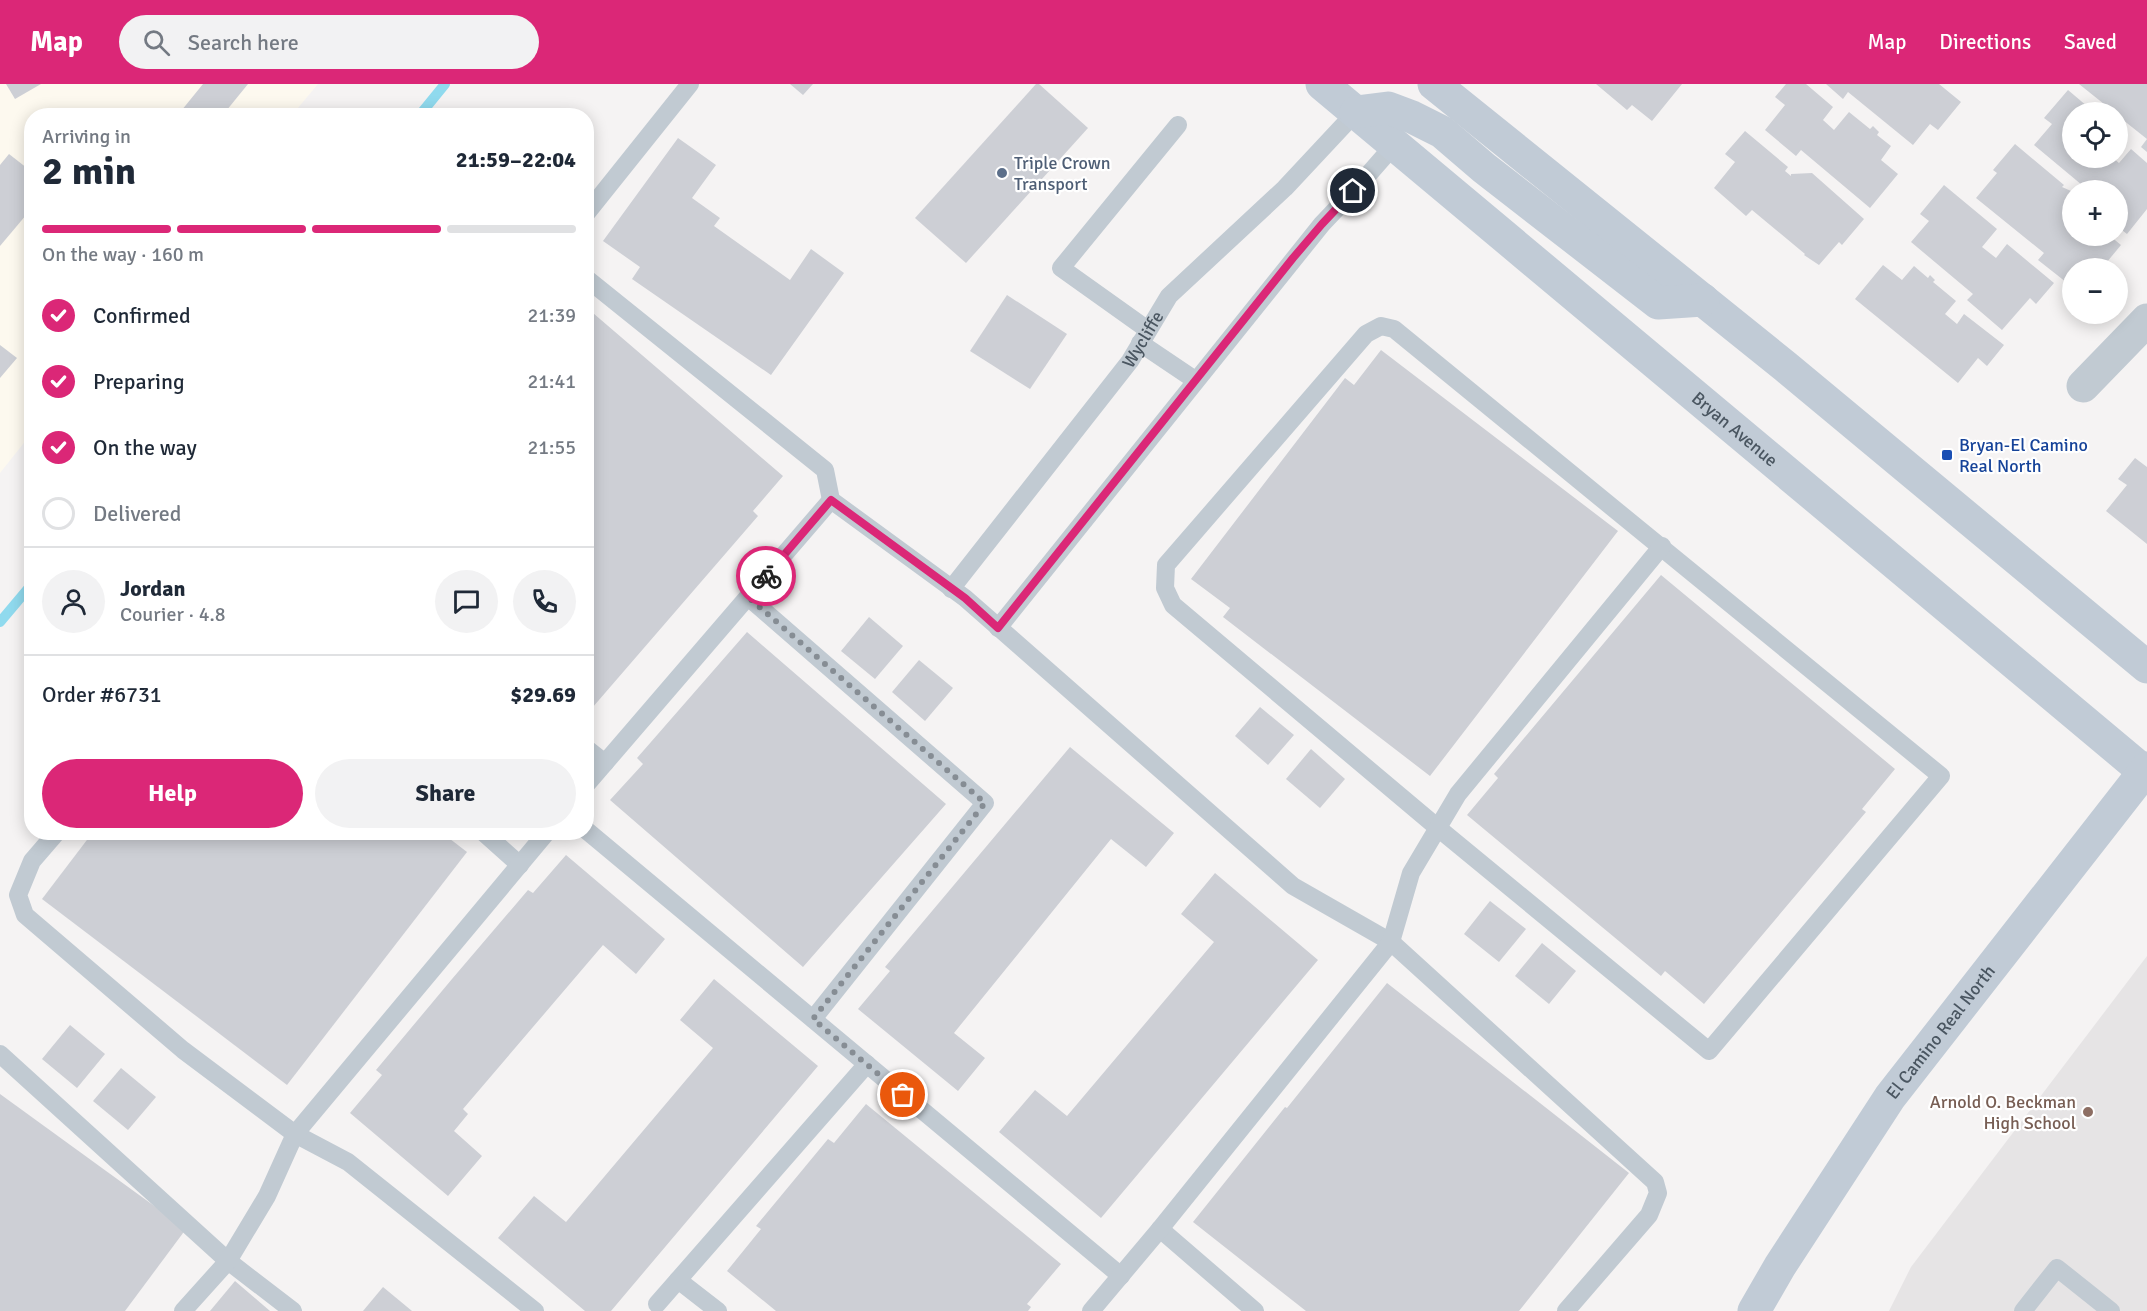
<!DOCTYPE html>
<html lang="en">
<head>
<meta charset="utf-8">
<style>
	:root { --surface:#fff; --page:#f2f2f3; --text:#1f2937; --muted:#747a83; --line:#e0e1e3; --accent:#db2777 }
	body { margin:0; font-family:Signika,sans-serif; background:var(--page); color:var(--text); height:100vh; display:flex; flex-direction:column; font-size:22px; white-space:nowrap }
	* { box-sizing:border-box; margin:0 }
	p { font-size:20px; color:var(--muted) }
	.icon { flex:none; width:33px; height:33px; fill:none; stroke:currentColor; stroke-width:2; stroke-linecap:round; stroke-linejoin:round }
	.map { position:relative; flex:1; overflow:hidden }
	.drawer { position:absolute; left:24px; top:24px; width:570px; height:732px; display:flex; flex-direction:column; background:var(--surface); border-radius:24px; box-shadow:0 3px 15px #0003 }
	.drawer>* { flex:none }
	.fabs { position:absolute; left:2062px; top:18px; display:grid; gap:12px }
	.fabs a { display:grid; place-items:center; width:66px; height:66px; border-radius:50%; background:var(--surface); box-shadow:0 3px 15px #0003; font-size:30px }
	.pin { position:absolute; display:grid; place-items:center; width:51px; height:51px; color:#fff; margin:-26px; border:3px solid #fff; border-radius:50%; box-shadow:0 2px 6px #0007 }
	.courier { position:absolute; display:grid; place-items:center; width:60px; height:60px; margin:-30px; border:4px solid #db2777; border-radius:50%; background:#fff; color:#222; box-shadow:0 2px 8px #0007 }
	.headline em { font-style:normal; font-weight:800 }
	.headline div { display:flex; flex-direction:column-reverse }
	.headline { display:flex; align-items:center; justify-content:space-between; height:102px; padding:0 18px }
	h1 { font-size:39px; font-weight:800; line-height:45px }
	.bar { display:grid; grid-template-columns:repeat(4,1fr); gap:9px 6px; align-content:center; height:72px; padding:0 18px }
	.bar i { height:8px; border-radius:4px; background:var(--line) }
	.bar .current { background:var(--accent) }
	.bar p { grid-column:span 4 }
	.line { display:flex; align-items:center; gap:15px; padding:0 18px; border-top:2px solid var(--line) }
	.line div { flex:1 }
	.round { display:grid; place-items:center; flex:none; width:63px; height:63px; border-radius:32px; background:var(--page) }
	ol { padding:0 18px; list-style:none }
	li { display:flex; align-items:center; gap:18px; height:66px }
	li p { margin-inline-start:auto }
	li .icon { padding:6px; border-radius:50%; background:var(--accent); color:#fff; stroke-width:4 }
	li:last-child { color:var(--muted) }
	li i { width:33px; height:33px; border:3px solid var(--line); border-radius:50% }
	.cta { display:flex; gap:12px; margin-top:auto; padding:12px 18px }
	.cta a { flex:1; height:69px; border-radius:36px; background:var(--accent); color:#fff; font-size:24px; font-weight:800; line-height:69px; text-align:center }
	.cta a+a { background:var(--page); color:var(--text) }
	header { display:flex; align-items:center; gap:36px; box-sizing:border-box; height:84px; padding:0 30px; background:var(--accent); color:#fff }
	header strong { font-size:28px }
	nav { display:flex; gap:33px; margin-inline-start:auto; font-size:21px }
	.search { width:420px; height:54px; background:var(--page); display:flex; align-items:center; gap:15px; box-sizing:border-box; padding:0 21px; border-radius:33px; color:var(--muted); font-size:22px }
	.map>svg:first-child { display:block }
</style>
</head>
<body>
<header>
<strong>Map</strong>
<div class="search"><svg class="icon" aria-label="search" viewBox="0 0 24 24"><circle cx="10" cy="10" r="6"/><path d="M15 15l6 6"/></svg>Search here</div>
<nav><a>Map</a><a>Directions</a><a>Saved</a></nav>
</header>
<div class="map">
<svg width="2147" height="1227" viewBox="0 0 2147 1227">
	<rect width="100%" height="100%" fill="#f5f3f3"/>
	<path fill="#fdf9ef" d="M0 0H318L292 31 32 32 31 350 0 389Z"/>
	<path fill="#e6e4e5" d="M2147 872V1227H1889L1911 1183Z"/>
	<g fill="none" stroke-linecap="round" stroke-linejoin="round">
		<g stroke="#90daee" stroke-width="10">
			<path d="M419 32 445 0"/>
			<path d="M0 538 32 500"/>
		</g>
	</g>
	<g fill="#cdcfd5">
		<path d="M6 0H41L15 15Z"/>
		<path d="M203 0H248L222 32H177Z"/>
		<path d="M790 0H813L803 11Z"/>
		<path d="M1036 0H1039L1088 44 966 179 915 134Z"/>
		<path d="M1596 0H1682L1652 37 1632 21 1627 26Z"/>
		<path d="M1786 0H1806L1833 23 1823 36 1834 46 1849 28 1870 45 1873 42 1879 48 1877 51 1891 62 1881 76 1898 90 1870 124 1801 66 1796 72 1765 46 1785 21 1775 13Z"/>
		<path d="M1826 0H1939L1961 18 1938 46 1930 40 1913 61 1848 8 1843 15Z"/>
		<path d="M2079 0H2147V68L2141 63 2147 55 2118 32V28H2114Z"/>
		<path d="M2068 6 2094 28H2073V74H2113L2119 79 2131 65 2147 79V125L2127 150 2118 143V106H2088L2034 61 2052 40 2044 34Z"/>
		<path d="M1745 47 1788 83 1785 87 1791 92V90L1812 89 1864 135 1842 161 1839 158 1819 181 1804 171 1805 170 1752 126 1746 132 1714 104 1735 78 1725 70Z"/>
		<path d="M678 54 716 81 692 114 720 134 714 142 790 196 811 165 844 189 771 291 632 195 640 183 603 157Z"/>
		<path d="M2015 60 2064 101 2062 103 2071 107 2072 117 2068 122 2073 127V152H2110L2121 161 2102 184 2092 176 2085 184H2073V199L2071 202 2038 176 2044 169 1976 114 1997 89 1993 86Z"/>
		<path d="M9 70 32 88V124L0 162V81Z"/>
		<path d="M1944 101 1997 145 1982 163 1996 174 2007 160 2054 199 2036 220 2030 214 2002 246 1967 216 1973 210 1911 158 1929 137 1920 130Z"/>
		<path d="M1883 181 1902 196 1914 182 1928 194 1930 191 1935 196 1933 198 1956 217 1945 230 1957 240 1964 230 2004 261 1987 282 1978 274 1958 299 1855 215Z"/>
		<path d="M32 205V219L24 214Z"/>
		<path d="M1007 211 1067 250 1030 305 970 267Z"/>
		<path d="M586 223 783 392 753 427 758 432 586 631Z"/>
		<path d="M0 261 17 274 0 294Z"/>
		<path d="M1381 266 1618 447 1430 692 1223 533 1230 524 1191 495 1345 294 1354 301Z"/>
		<path d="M2135 374 2147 383V460L2106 427 2127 401 2118 395Z"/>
		<path d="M1661 491 1895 685 1862 725 1866 728 1704 920 1665 887 1661 892 1467 731 1498 694 1494 690Z"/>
		<path d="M869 533 903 562 875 595 841 567Z"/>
		<path d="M747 548 946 720 803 883 610 716 643 680 637 674Z"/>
		<path d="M919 576 953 604 925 637 892 608Z"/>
		<path d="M1260 623 1294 651 1268 681 1235 652Z"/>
		<path d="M1070 663 1174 749 1146 783 1111 755 954 949 985 974 958 1007 858 925 890 887 885 883Z"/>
		<path d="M1311 665 1345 695 1320 724 1286 695Z"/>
		<path d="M93 748H441L467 768 287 1001 42 815Z"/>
		<path d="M566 771 665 855 636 890 603 861 463 1025 468 1030 454 1047 482 1072 448 1112 350 1029 382 991 376 986 452 895 528 806 533 809Z"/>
		<path d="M1215 789 1318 876 1101 1134 999 1048 1035 1006 1067 1032 1214 858 1181 830Z"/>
		<path d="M1490 817 1526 845 1499 878 1464 850Z"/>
		<path d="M1542 859 1576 887 1549 920 1515 892Z"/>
		<path d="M714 895 818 982 611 1227H585L498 1154 534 1112 566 1138 713 964 680 936Z"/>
		<path d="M1387 899 1629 1089 1519 1227H1306L1193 1138 1285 1023 1287 1024Z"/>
		<path d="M70 941 105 970 77 1004 42 975Z"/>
		<path d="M121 984 156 1013 128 1046 93 1017Z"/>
		<path d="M0 1010 186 1145 125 1227H0Z"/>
		<path d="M866 1020 1061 1180 1027 1220 1031 1223 1028 1227H776L727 1187 761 1145 756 1142 828 1055 834 1059Z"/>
		<path d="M235 1197 270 1227H210Z"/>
		<path d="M383 1203 412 1227H363Z"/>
	</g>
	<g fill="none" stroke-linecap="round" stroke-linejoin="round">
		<g stroke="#c1cad2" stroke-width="18">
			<path d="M586 130 690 0"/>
			<path d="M586 194 825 386 831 416 965 514 1293 802 1391 858 1655 1098 1658 1109 1649 1131 1566 1227"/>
			<path d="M1381 242 1394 245 1941 692 1709 967 1438 744 1173 521 1165 504 1166 481 1366 250Z"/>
			<path d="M1148 246 1061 184 1178 41"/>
			<path d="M1140 259 1195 296"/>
			<path id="s1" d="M951 505 1130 277 1169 212 1285 104 1356 28"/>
			<path d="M748 513 985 719 813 935"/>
			<path d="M998 544 1322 140 1360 100 1395 60"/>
			<path d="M586 664 605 679"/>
			<path d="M586 701 831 416"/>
			<path d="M586 746 1121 1192"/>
			<path d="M57 748 32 777 18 811 25 831 183 966 295 1050 348 1078 535 1227"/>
			<path d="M483 748 520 781"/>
			<path d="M0 970 228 1177 293 1227"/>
			<path d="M1160 1145 1255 1227"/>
			<path d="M678 1196 718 1227"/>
			<path d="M657 1220 867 980"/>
			<path d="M183 1227 228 1177 267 1112 295 1050 547 748"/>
			<path d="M1091 1227 1160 1145 1391 858 1411 789 1458 710 1662 462"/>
			<path d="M2023 1227 2057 1184 2111 1227"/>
		</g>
		<path stroke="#c1cad2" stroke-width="33" d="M2083 302 2147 236"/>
		<g stroke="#c1cbd6" stroke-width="33">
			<path id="s2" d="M1322 0 2147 690"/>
			<path d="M1434 0 1786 283 2147 583"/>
			<path d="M1356 28 1388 24 1412 33 1442 48 1484 84 1658 219 1703 216"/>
			<path id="s3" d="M1754 1227 1780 1182 1890 1013 2147 684"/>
		</g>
	</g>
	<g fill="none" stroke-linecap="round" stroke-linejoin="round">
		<path stroke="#868d94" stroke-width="6" stroke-dasharray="0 10.8" d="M766 492 748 513 985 719 813 935 903 1011"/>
		<path stroke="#db2777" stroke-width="8" d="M766 492 831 416 965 514 998 544 1293 174 1322 140 1353 107"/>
	</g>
	<circle fill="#5c6f8a" stroke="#fff" stroke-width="2" cx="1002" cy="89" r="6"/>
	<rect fill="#1a4fb4" stroke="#fff" stroke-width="2" x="1941" y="365" width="12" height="12" rx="3"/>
	<circle fill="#8d6e63" stroke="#fff" stroke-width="2" cx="2088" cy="1028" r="6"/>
	<g text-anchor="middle" stroke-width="4.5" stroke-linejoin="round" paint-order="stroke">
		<g font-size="18" fill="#4e5e75" stroke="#fff" text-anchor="start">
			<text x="1014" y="85">Triple Crown<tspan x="1014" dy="21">Transport</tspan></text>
		</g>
		<g font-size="18" fill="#4a5661" stroke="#fff">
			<text dy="6" stroke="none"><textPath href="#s1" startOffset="315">Wycliffe</textPath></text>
			<text dy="6" stroke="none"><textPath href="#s2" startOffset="538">Bryan Avenue</textPath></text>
			<text dy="6" stroke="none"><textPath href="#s3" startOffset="336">El Camino Real North</textPath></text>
		</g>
		<g font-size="18" fill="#164399" stroke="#fff" text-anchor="start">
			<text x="1959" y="367">Bryan-El Camino<tspan x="1959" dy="21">Real North</tspan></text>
		</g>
		<g font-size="18" fill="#785e54" stroke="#fff" text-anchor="end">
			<text x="2076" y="1024">Arnold O. Beckman<tspan x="2076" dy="21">High School</tspan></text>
		</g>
	</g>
</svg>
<div class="fabs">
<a><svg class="icon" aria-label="locate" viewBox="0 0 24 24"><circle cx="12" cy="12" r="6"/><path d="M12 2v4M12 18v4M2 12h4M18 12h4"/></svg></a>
<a>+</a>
<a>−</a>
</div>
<div class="pin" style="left:903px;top:1011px;background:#ea580c"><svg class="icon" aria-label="bag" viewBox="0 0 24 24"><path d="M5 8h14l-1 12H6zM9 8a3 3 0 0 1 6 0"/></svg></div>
<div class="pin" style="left:1353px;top:107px;background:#1f2937"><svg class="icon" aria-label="home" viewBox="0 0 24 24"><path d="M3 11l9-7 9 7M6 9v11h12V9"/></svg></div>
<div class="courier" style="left:766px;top:492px"><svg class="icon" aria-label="bike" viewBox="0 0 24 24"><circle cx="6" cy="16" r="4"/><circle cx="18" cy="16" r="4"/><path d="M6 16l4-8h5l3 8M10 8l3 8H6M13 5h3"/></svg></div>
<section class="drawer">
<div class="headline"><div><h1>2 min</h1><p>Arriving in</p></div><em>21:59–22:04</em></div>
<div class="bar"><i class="current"></i><i class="current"></i><i class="current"></i><i></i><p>On the way · 160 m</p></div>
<ol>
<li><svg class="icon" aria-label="check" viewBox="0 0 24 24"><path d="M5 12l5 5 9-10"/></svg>Confirmed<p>21:39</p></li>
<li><svg class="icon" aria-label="check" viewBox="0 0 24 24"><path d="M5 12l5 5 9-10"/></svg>Preparing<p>21:41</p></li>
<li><svg class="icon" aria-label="check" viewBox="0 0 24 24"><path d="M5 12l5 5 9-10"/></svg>On the way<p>21:55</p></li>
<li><i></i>Delivered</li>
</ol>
<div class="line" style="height:108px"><a class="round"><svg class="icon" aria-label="person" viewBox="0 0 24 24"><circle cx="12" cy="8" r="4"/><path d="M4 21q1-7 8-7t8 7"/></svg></a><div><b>Jordan</b><p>Courier · 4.8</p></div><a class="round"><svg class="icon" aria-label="chat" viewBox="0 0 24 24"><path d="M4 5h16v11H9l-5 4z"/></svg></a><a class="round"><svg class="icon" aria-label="phone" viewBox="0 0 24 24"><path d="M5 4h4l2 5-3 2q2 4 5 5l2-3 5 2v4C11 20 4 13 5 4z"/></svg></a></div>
<div class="line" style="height:78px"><div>Order #6731</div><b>$29.69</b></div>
<div class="cta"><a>Help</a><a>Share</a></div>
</section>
</div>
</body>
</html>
